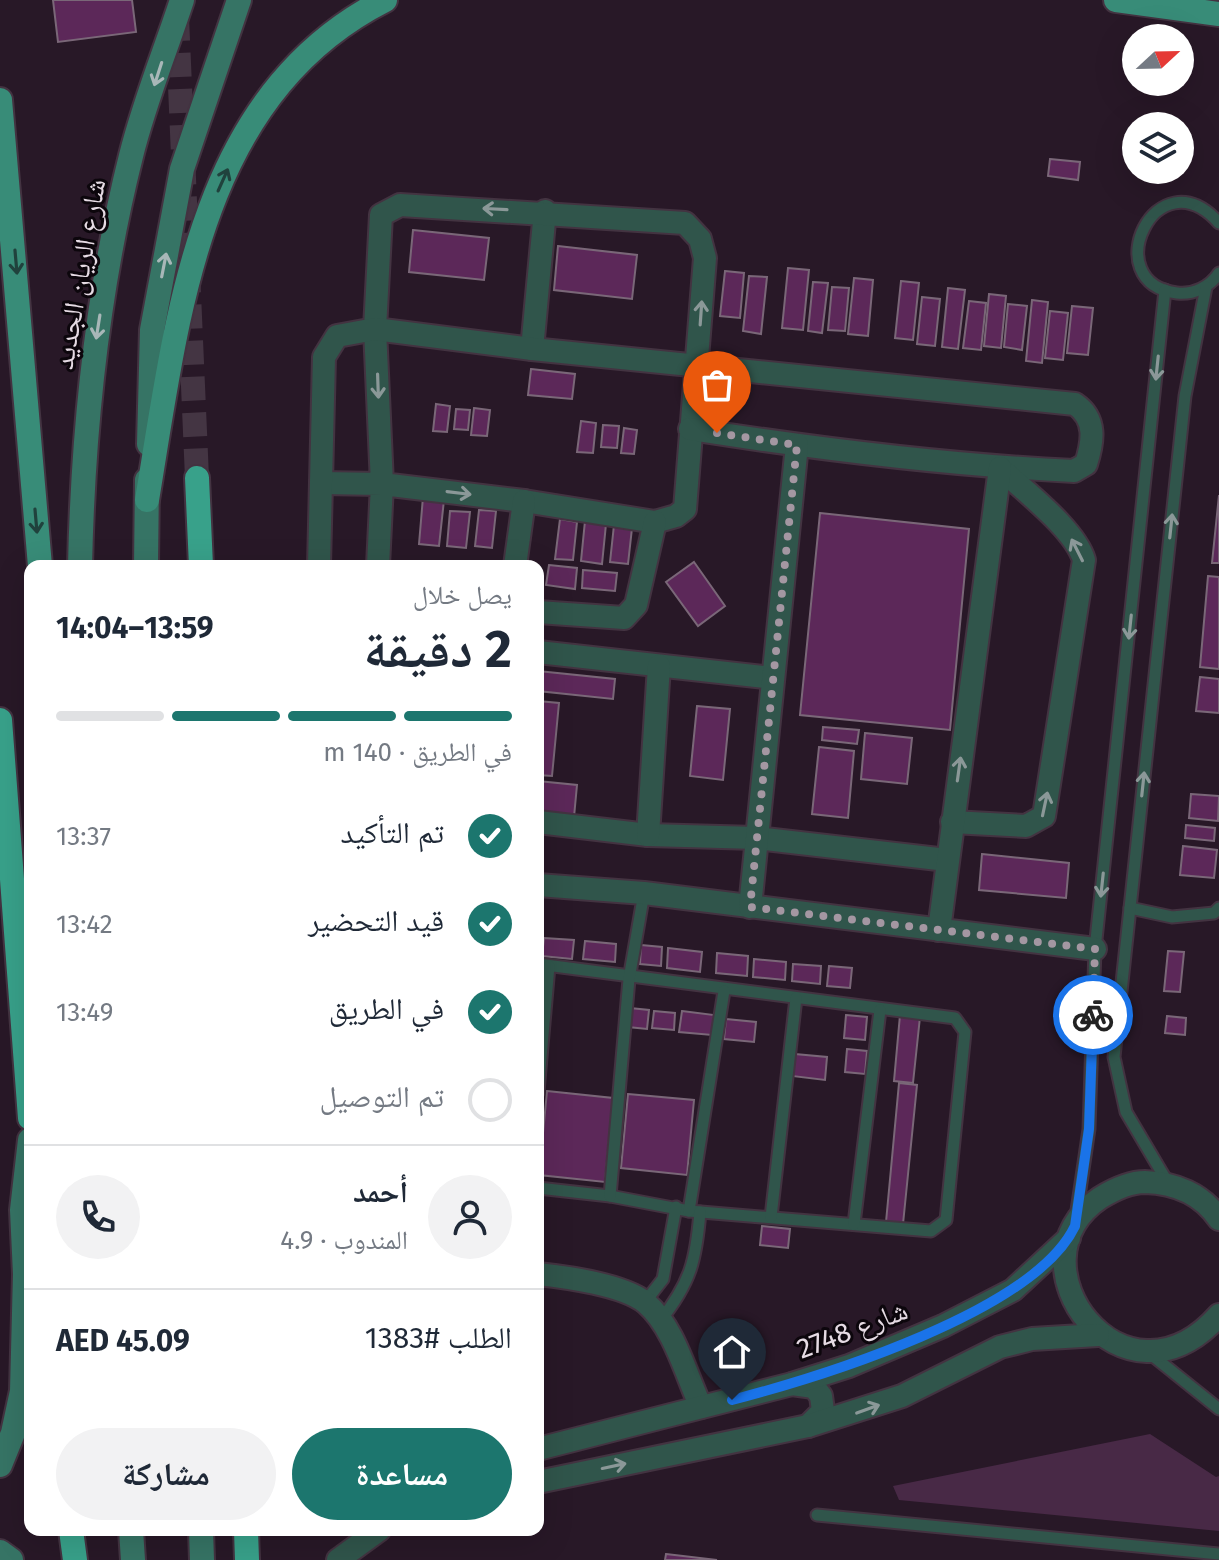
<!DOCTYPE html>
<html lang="ar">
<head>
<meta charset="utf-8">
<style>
	:root { --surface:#fff; --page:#f2f2f3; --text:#1f2937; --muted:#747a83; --line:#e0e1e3; --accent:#1c766e }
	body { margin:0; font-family:"Fira Sans","Noto Naskh Arabic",sans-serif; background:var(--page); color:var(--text); direction:rtl; height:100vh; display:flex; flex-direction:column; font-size:30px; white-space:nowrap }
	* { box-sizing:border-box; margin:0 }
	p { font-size:26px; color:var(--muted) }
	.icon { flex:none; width:44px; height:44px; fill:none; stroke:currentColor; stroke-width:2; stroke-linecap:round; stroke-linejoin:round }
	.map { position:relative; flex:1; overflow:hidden; direction:ltr }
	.panel { position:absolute; left:24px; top:560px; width:520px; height:976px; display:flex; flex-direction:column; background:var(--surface); border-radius:16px; box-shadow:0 8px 32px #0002; direction:rtl }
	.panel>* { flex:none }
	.needle { width:52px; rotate:68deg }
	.fabs { position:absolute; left:1122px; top:24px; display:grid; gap:16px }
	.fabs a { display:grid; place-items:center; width:72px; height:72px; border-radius:50%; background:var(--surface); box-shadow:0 8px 32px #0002; font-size:40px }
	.pin { position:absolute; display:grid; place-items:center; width:68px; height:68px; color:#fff; margin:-82px -34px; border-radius:50% 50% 50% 0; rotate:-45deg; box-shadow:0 0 8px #0007 }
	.pin .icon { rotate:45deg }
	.courier { position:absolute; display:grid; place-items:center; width:80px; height:80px; margin:-40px; border:6px solid #1a73e8; border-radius:50%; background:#fff; color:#222; box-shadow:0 2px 10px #0007 }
	.summary em { font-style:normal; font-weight:700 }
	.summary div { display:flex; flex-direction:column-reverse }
	.summary { display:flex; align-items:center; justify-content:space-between; height:136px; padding:0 32px }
	h1 { font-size:52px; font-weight:700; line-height:60px }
	.bar { display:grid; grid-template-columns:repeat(4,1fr); gap:12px 8px; align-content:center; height:96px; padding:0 32px }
	.bar i { height:10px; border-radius:6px; background:var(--line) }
	.bar .selected { background:var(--accent) }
	.bar p { grid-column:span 4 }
	.line { display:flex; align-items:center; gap:20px; padding:0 32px; border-top:2px solid var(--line) }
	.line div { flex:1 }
	.round { display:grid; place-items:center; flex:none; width:84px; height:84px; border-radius:42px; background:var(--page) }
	ol { padding:0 32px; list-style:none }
	li { display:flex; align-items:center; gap:24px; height:88px }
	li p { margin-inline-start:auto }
	li .icon { padding:8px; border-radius:50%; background:var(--accent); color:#fff; stroke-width:4 }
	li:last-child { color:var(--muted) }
	li i { width:44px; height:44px; border:4px solid var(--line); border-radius:50% }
	.action { display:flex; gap:16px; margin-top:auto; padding:16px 32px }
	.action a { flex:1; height:92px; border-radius:48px; background:var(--accent); color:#fff; font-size:32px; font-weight:700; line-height:92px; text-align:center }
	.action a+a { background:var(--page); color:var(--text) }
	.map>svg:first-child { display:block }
</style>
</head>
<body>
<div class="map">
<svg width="1219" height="1560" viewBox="0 0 1219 1560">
	<rect width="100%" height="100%" fill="#281827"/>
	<path fill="#482946" d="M1150 1434 1216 1477 1219 1476V1531L899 1500 893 1486Z"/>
	<g fill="#5c2859" stroke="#7a6778" stroke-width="2">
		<path d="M53 0H132L136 32 58 42Z"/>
		<path d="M1050 159 1080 162 1078 180 1048 176Z"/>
		<path d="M413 230 489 238 484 280 409 272Z"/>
		<path d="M558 246 637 255 632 299 554 290Z"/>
		<path d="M788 268 809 270 803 330 782 328Z"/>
		<path d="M725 271 744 273 740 318 720 316Z"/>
		<path d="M749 276 767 277 761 334 743 331Z"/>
		<path d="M854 278 873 280 868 336 848 334Z"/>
		<path d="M901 281 919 283 913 340 895 338Z"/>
		<path d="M813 282 828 283 822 333 808 331Z"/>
		<path d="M832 287 849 288 845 331 828 330Z"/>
		<path d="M948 288 965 290 958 349 942 347Z"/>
		<path d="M989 294 1006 296 1001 348 984 346Z"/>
		<path d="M922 297 940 299 935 346 917 344Z"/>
		<path d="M1032 300 1048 302 1042 363 1026 361Z"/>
		<path d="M969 301 986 303 981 350 963 348Z"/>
		<path d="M1008 304 1027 306 1022 350 1004 347Z"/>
		<path d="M1072 306 1093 308 1088 355 1067 353Z"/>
		<path d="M1050 311 1068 313 1063 360 1045 358Z"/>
		<path d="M531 369 575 374 572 399 528 395Z"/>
		<path d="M436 404 450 406 447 432 433 431Z"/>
		<path d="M474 408 490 410 487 436 471 435Z"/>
		<path d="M456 409 470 410 468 430 454 429Z"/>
		<path d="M581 421 596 423 593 453 577 452Z"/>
		<path d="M603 425 619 426 617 448 601 447Z"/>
		<path d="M624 428 637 430 634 454 621 453Z"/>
		<path d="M1219 495V563H1212Z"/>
		<path d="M423 497 444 500 439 546 419 544Z"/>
		<path d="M479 510 496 511 492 548 475 546Z"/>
		<path d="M450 511 470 512 466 548 447 546Z"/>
		<path d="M820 513 969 529 950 730 800 715Z"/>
		<path d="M560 519 577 522 573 560 555 559Z"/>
		<path d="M585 521 606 524 602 564 581 561Z"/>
		<path d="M614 525 632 528 628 564 610 562Z"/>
		<path d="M694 562 725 606 698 626 666 582Z"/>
		<path d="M549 565 577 568 575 589 546 585Z"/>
		<path d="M583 570 617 573 615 591 582 588Z"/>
		<path d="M1208 576 1219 577V669L1200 667Z"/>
		<path d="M538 671 615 679 613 699 538 691Z"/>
		<path d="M1200 677 1219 679V713L1196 711Z"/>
		<path d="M538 701 559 703 552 776 538 775Z"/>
		<path d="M697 706 730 709 723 780 690 776Z"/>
		<path d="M823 727 859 730 857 744 822 740Z"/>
		<path d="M865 733 912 738 907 784 861 779Z"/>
		<path d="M819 747 854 751 848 818 812 814Z"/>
		<path d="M538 781 577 785 574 817 538 813Z"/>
		<path d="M1191 794 1219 796 1218 821 1189 818Z"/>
		<path d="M1186 825 1215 828 1214 841 1185 838Z"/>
		<path d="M1183 846 1217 850 1214 878 1180 875Z"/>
		<path d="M982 854 1069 863 1066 898 979 890Z"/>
		<path d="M544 938 574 940 572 959 542 956Z"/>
		<path d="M585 941 616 944 615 962 583 959Z"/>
		<path d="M641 945 662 947 661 966 640 964Z"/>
		<path d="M668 948 702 952 700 972 667 968Z"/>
		<path d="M1168 951 1184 952 1180 992 1164 991Z"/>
		<path d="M717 953 748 956 747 976 716 973Z"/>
		<path d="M754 959 786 962 785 980 753 977Z"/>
		<path d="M793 964 821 966 820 984 792 981Z"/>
		<path d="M829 966 852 968 850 988 827 986Z"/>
		<path d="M630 1008 649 1010 647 1029 628 1027Z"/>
		<path d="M654 1011 675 1013 674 1030 652 1028Z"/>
		<path d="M682 1011 714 1015 712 1035 679 1032Z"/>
		<path d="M846 1015 867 1017 865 1040 844 1038Z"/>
		<path d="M900 1015 920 1017 913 1083 894 1081Z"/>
		<path d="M1167 1016 1186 1018 1185 1035 1165 1033Z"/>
		<path d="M726 1019 756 1022 754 1042 724 1039Z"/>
		<path d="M847 1049 867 1051 865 1074 845 1072Z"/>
		<path d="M795 1054 827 1057 825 1080 792 1076Z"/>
		<path d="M899 1083 917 1085 903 1224 886 1222Z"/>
		<path d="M547 1091 613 1098 605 1182 539 1175Z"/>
		<path d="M628 1094 694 1100 687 1175 621 1168Z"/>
		<path d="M762 1226 790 1229 788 1248 760 1245Z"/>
		<path d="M666 1554 717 1560H665Z"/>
	</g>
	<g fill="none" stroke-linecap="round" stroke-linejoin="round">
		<path stroke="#443543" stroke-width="24" stroke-dasharray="24 12" stroke-linecap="butt" d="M177 17 197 478"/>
		<defs>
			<g id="lane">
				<path d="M1219 223C1156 153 1096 283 1177 293 1193 295 1210 287 1219 273"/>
				<path d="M1130 908 1172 917 1214 913 1219 908"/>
				<path d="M538 964 955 1018 965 1032 946 1220 931 1231 689 1211 610 1196 538 1188"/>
				<path d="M538 1092 549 966"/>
				<path d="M1168 1183 1126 1112 1114 1057 1185 396 1206 287"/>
				<path d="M610 1196 629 979 644 893"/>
				<path d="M689 1211 724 991"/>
				<path d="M771 1217 796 998"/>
				<path d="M1076 1217 1089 1129 1095 949 1165 290"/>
				<path d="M854 1224 880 1010"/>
				<path d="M645 1302 663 1279 676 1207"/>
				<path d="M660 1321C691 1282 696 1260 700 1212"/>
				<path d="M1148 1352 1219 1409"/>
				<path d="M817 1515 1219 1554"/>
			</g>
			<g id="street">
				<path d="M532 349 545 211"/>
				<path d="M321 483 382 484 524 501 655 522 676 516 685 509 705 258 700 239 685 223 400 205 381 215 375 329 382 484 378 566"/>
				<path d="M319 566 324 357 337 336 375 329 532 349 1075 404C1097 419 1093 442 1086 464L1074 471C945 465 818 449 690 429"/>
				<path d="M515 566 524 501"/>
				<path d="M538 612 624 618 636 605 655 522"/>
				<path d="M538 652 773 678"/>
				<path d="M538 822 648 835 757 838 947 860"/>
				<path d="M952 822 1026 826 1044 816 1084 560C1075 529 1024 491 1000 468"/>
				<path d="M648 835 659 666"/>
				<path d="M538 885 644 893 1095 949"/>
				<path d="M750 907 797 445"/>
				<path d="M939 930 1000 468"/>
				<path d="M1219 1219C1202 1194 1175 1183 1145 1182 1129 1182 1113 1190 1100 1198 1004 1263 1124 1422 1219 1315"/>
				<path d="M538 1274C566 1277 624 1285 646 1303 674 1327 686 1375 701 1407"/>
				<path d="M792 1384 814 1387 821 1396 823 1411 808 1426"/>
				<path d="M538 1449 792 1384 849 1366 943 1326 1013 1290 1069 1238"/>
				<path d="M538 1482 808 1426 902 1396 1000 1347 1032 1339 1098 1335"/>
				<path d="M338 1560 379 1530"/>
			</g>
			<g id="secondary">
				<path d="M149 444 152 330 182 169 239 0"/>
				<path d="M80 566C83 428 97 291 131 156 144 103 165 52 182 0"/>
				<path d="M146 566 147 480"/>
				<path d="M0 1465 13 1433 22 1391 25 1274 22 1210 30 1140"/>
				<path d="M131 1530 133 1560"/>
				<path d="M201 1530 202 1560"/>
				<path d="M0 1552 11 1560"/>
			</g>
			<g id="primary">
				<path d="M1116 0 1219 14"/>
				<path d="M0 100 40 566"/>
				<path d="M147 500C178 315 198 95 385 0"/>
			</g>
			<g id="highway">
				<path d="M197 478 201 566"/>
				<path d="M0 720 30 1118"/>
				<path d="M71 1530 75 1560"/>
				<path d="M246 1530 247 1560"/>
			</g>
		</defs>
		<use href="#lane" stroke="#433341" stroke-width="15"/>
		<use href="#street" stroke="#433341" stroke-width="26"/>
		<use href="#secondary" stroke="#433341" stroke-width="28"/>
		<use href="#primary" stroke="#433341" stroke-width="28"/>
		<use href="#highway" stroke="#433341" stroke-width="28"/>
		<use href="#lane" stroke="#30554b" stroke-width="11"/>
		<use href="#street" stroke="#30554b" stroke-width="22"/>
		<use href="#secondary" stroke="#367465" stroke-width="24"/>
		<use href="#primary" stroke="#388c78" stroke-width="24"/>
		<use href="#highway" stroke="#38a18a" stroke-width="24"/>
	</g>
	<defs><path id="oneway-shaft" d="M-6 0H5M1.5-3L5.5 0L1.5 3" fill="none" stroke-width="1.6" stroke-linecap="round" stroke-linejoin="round" transform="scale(2)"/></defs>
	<g stroke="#a8b7b8">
		<use href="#oneway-shaft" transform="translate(158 74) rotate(108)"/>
		<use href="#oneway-shaft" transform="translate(164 265) rotate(-79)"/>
		<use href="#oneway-shaft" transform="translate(98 327) rotate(99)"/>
	</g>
	<g stroke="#20423d">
		<use href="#oneway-shaft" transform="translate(223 180) rotate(-66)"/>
		<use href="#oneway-shaft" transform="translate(16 262) rotate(85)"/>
		<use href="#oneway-shaft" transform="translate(36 521) rotate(85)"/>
	</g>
	<g stroke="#8b9898">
		<use href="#oneway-shaft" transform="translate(495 209) rotate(-177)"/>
		<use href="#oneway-shaft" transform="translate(701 313) rotate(-86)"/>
		<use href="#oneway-shaft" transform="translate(1157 368) rotate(96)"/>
		<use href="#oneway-shaft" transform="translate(378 386) rotate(88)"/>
		<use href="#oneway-shaft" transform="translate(459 493) rotate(7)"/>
		<use href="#oneway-shaft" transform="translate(1171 526) rotate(-84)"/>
		<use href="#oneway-shaft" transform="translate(1077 550) rotate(-117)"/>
		<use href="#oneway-shaft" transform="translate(1130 627) rotate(96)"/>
		<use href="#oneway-shaft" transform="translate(959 769) rotate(-82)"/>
		<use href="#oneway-shaft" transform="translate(1143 784) rotate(-84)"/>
		<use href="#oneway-shaft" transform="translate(1045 804) rotate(-78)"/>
		<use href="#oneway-shaft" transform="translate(1102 885) rotate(96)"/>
		<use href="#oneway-shaft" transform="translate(868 1409) rotate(-20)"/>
		<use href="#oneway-shaft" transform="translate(614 1466) rotate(-12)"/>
	</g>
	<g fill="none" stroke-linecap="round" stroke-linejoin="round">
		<path stroke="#a497a2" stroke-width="8" stroke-dasharray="0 14.4" d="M717 433 797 445 750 907 1095 949 1093 1015"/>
		<path stroke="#1a73e8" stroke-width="10" d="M732 1400C820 1377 1034 1312 1075 1226L1089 1129 1093 1015"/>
	</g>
	<g text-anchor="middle" stroke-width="6" stroke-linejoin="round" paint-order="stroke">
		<g font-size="28" fill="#e6dbe4" stroke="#0c060c">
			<text transform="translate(79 274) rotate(-80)" y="10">شارع الريان الجديد</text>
			<text transform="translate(852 1329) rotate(-21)" y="10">شارع 2748</text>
		</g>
	</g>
</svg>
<div class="fabs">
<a><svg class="needle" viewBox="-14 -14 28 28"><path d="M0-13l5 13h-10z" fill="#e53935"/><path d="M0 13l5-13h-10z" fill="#747a83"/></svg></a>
<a><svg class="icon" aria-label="layers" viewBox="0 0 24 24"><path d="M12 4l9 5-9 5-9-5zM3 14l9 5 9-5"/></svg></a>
</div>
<div class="pin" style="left:717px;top:433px;background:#ea580c"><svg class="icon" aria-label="bag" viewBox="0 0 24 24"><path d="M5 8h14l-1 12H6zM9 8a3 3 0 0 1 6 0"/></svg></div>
<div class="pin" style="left:732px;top:1400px;background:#1f2937"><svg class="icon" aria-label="home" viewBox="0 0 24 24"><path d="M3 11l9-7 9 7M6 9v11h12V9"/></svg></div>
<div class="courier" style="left:1093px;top:1015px"><svg class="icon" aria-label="bike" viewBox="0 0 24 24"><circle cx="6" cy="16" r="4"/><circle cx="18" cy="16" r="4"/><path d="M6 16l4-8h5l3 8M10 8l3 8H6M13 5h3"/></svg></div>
<section class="panel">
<div class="summary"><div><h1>2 دقيقة</h1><p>يصل خلال</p></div><em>13:59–14:04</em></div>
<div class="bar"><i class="selected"></i><i class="selected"></i><i class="selected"></i><i></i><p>في الطريق · 140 m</p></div>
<ol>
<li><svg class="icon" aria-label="check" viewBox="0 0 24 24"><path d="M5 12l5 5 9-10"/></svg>تم التأكيد<p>13:37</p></li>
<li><svg class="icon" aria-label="check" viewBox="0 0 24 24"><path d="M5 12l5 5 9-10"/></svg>قيد التحضير<p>13:42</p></li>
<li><svg class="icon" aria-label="check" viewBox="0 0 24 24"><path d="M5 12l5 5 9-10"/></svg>في الطريق<p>13:49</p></li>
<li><i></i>تم التوصيل</li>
</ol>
<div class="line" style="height:144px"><a class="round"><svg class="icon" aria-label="person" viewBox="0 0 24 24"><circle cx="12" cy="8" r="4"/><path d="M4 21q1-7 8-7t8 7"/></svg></a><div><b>أحمد</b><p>المندوب · 4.9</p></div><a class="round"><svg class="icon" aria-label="phone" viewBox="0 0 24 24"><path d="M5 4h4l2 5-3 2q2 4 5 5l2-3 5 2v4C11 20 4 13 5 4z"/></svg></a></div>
<div class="line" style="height:104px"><div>الطلب #1383</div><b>AED 45.09</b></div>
<div class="action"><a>مساعدة</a><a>مشاركة</a></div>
</section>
</div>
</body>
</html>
